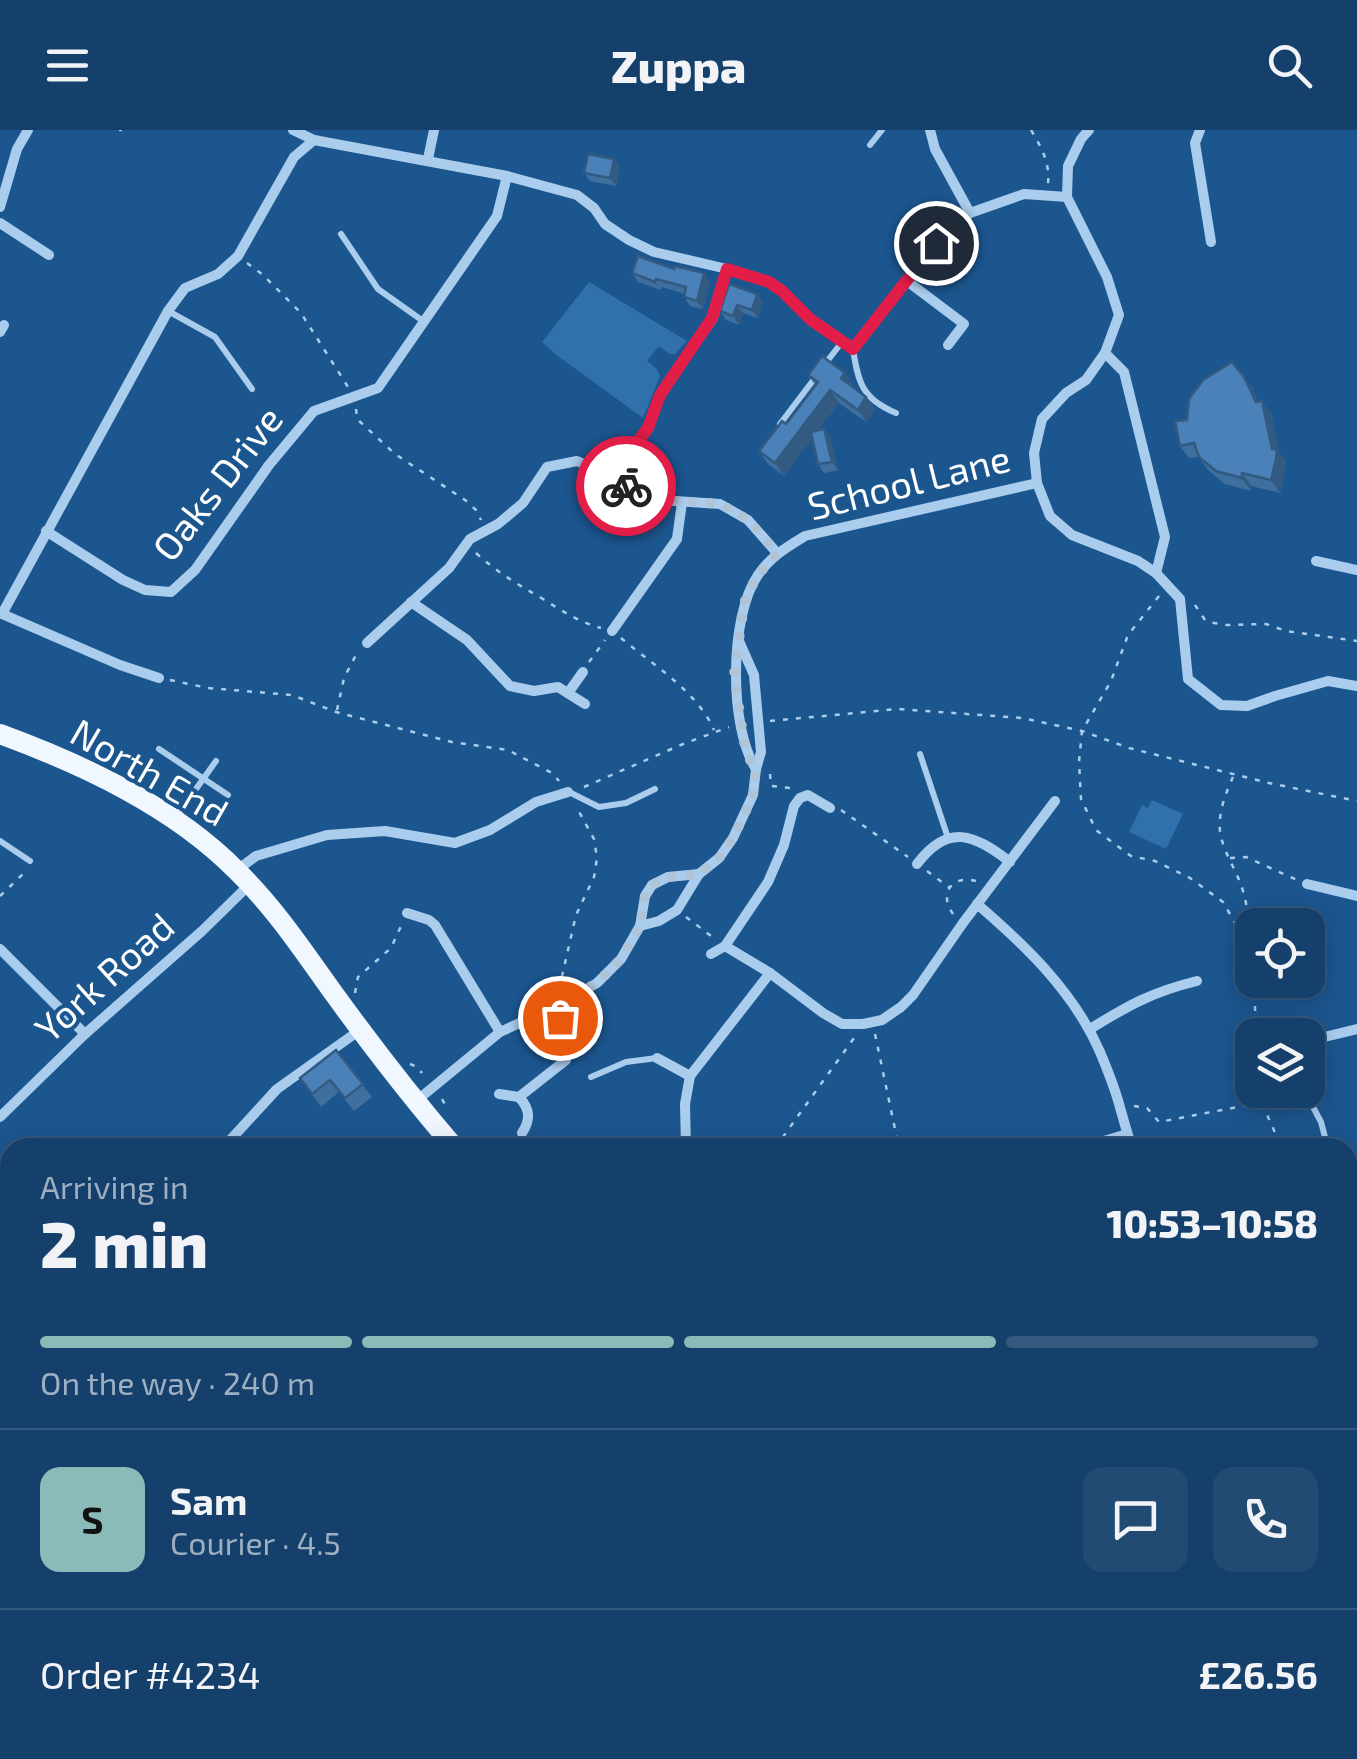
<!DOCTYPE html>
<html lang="en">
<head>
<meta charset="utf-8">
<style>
	:root { --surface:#15406b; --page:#224b73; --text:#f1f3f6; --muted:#9dafc1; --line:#34597e; --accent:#8bbbb9 }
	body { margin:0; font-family:"Exo 2",sans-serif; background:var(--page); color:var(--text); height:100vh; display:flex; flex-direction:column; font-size:38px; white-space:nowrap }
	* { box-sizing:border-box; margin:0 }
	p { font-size:32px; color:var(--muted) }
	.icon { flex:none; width:55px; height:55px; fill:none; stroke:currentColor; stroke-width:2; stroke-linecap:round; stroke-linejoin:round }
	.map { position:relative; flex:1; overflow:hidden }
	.side { position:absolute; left:0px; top:1008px; width:1358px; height:622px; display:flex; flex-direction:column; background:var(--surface); border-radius:30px 30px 0 0; box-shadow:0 5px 25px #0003,0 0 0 2px var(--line) }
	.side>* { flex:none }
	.controls { position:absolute; left:1235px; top:778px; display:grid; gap:20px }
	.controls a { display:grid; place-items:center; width:90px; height:90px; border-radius:20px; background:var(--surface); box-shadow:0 5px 25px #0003,0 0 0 2px var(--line); font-size:50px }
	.pin { position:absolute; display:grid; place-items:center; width:85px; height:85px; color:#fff; margin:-42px; border:5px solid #fff; border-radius:50%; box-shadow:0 2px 10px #0007 }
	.courier { position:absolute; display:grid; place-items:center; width:100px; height:100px; margin:-50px; border:8px solid #e11d48; border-radius:50%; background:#fff; color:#222; box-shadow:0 2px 12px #0007 }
	.headline em { font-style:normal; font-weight:800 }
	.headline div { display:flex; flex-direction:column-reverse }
	.headline { display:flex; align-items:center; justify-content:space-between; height:170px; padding:0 40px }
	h1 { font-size:65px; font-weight:800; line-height:75px }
	.bar { display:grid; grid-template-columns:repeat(4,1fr); gap:15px 10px; align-content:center; height:120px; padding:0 40px }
	.bar i { height:12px; border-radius:8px; background:var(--line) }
	.bar .current { background:var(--accent) }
	.bar p { grid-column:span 4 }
	.line { display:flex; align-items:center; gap:25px; padding:0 40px; border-top:2px solid var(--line) }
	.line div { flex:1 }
	.round { display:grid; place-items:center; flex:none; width:105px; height:105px; border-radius:20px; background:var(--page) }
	header { display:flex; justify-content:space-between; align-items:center; height:130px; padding:0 40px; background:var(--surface); font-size:45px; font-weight:800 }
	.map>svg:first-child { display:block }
</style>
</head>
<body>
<header><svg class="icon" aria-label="menu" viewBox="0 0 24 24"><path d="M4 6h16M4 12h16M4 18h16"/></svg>Zuppa<svg class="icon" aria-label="search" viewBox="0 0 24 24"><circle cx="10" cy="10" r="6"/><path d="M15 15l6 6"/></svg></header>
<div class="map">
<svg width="1357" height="1629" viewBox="0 0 1357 1629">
	<rect width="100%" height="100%" fill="#1c568f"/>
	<g fill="#2f70ad">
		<path d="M589 152 687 211 675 224H670L659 216 647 231 657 239 660 246 643 288 559 227 542 212Z"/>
		<path d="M1152 670 1183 684 1166 719 1129 702 1142 675 1148 678Z"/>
	</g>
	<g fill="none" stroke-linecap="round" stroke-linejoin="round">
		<g stroke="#aacdee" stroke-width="2.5" stroke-dasharray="5 8" stroke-linecap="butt">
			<path d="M119 0H122"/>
			<path d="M1031 0C1042 18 1050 33 1048 54"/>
			<path d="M247 133 262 144 301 183 348 257"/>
			<path d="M356 279 357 289 395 324 465 370 476 380 481 390"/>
			<path d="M476 423C498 443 517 454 543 469 562 481 579 492 601 498"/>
			<path d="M1159 466 1128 505 1111 551 1082 601 1079 632 1081 669 1096 700 1131 726 1155 731 1190 748 1223 772 1246 812 1252 842"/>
			<path d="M1195 475 1205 490 1214 493 1226 495 1266 494 1286 501 1357 511"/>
			<path d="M621 508C653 535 697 561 714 600"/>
			<path d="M589 532 605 510"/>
			<path d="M170 550 208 558 292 565 336 582 452 612 508 620 552 643 559 651"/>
			<path d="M337 580 344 548 357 523"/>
			<path d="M770 591 898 579 1022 588 1082 601 1129 618 1269 653 1357 671"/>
			<path d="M770 644 771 656 791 658"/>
			<path d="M1233 647C1226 662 1218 683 1220 701 1223 723 1237 740 1243 761 1248 778 1250 798 1249 816"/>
			<path d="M584 657 683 614 729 597"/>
			<path d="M841 680 908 727"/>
			<path d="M1230 728 1246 727 1297 750"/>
			<path d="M927 741 950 758"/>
			<path d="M0 766 24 743"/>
			<path d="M953 784C937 761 955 743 979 752"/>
			<path d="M686 787 715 809"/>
			<path d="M1254 850 1256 905"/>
			<path d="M562 859 560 855 576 785 594 747 597 728 594 709 577 678"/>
			<path d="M355 863 358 847 391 818 402 794"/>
			<path d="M875 904 899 1018"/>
			<path d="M410 934 417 937 422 943"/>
			<path d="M1262 960 1268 987 1282 1018"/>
			<path d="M442 969 448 980"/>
			<path d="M1134 976 1147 978 1159 992 1264 972"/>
			<path d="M775 1018 854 908"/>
			<path d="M1357 1242C1341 1278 1352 1325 1357 1363"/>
			<path d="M879 1620 881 1629"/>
			<path d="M213 1629 216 1620"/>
		</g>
		<g stroke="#aacdee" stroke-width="6">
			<path d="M870 15 882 0"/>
			<path d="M341 104 378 159 423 191"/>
			<path d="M168 181 215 207 252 259"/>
			<path d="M853 219C858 252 862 269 896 283"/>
			<path d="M825 234 842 212"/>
			<path d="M780 294 818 244"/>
			<path d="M159 619 228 665"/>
			<path d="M920 624 948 708"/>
			<path d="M569 662 599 677 626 673 655 659"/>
			<path d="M176 687 216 631"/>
			<path d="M0 711 30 731"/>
			<path d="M591 947 626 932 657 928"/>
			<path d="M1304 960 1321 992 1325 1007"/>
		</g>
		<g stroke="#aacdee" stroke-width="10">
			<path d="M293 0 314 10 507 46 577 65 594 78 605 94 629 110 654 122 727 139 769 152 782 161 810 189 853 219 936 113 970 83 1024 64 1067 67"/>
			<path d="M930 0 935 19 970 83"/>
			<path d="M1089 0 1081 9 1068 36 1067 67 1107 147 1119 185 1105 223 1086 250 1066 263 1042 289 1034 323 1037 353 1050 386 1072 405 1138 431 1156 443 1180 469 1188 549 1221 575 1247 576 1275 566 1328 551 1357 556"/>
			<path d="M1200 0 1195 13 1211 112"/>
			<path d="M428 29 434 0"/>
			<path d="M0 77 17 19 28 0"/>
			<path d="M0 93 49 125"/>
			<path d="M907 151 964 194 948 215"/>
			<path d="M0 202 4 195"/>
			<path d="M1105 223 1124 242 1165 407 1156 443"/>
			<path d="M611 346 648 298 660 265 713 188 727 139"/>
			<path d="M46 401 123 450 145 460 171 462 195 440 269 335 314 281 378 258 497 86 507 46"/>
			<path d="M1316 431 1357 440"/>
			<path d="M411 472 467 510 510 556 534 561 558 557 585 574"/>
			<path d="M0 483 120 535 159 548"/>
			<path d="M2 484 168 181 185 158 218 144 238 126 294 27 314 10"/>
			<path d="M612 501 677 409 682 372"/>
			<path d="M367 513 449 438 470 409 498 394 523 373 547 337 577 331 611 346 645 369 720 374 748 390 777 423"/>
			<path d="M568 563 583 542"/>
			<path d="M756 639C729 597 729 487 758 445 770 427 787 417 805 406L1037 353"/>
			<path d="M917 734C948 693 974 704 1010 732"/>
			<path d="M237 740 256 726 327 705 385 701 455 713 490 700 536 672 568 662"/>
			<path d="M1307 754 1357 766"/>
			<path d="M977 774C1026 816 1074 862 1100 922 1108 941 1116 961 1121 981 1125 994 1127 1005 1133 1018"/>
			<path d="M407 783 429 790 435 795 500 902"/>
			<path d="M640 796 659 791 677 780 699 744 719 728 733 708 753 665 756 639 761 622 754 545 739 511"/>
			<path d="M725 816 770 843 823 883 842 894H863L882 890 901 877 913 865 963 793 1055 671"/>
			<path d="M0 819 85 904"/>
			<path d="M711 824 725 816 768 752 784 715 794 676 800 668 808 665 830 678"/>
			<path d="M1090 899C1129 875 1152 862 1197 851"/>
			<path d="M1308 909 1312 910 1357 899"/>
			<path d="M657 928 690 946"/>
			<path d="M499 964 519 967"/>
			<path d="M415 972 500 902 555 877 597 853 621 829 640 796 645 766 652 755 668 747 699 744"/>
			<path d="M0 987 85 904 202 801 250 754"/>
			<path d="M522 1003C531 989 530 979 519 967L566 930 569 907 555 877"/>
			<path d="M223 1018 277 959 360 900"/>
			<path d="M686 1018 685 974 690 946 770 843"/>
			<path d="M1081 1018 1127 1004"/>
			<path d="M1348 1132 1357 1136"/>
			<path d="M0 1204 10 1215"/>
			<path d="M1348 1207 1357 1202"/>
			<path d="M0 1272 10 1262"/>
			<path d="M0 1426 10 1433"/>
			<path d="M0 1536 10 1523"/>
			<path d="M0 1545 10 1553"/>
			<path d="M101 1620 111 1623"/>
			<path d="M362 1620 372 1629"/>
			<path d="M795 1620 797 1629"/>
			<path d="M1109 1620 1110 1629"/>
			<path d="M304 1629 308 1620"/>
			<path d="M826 1629 827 1620"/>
		</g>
		<g stroke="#f1f7ff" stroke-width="20">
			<path d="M0 604C84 635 174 677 237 741 274 777 302 819 332 861 371 915 411 967 455 1018"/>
			<path d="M1348 1464 1357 1468"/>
		</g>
	</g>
	<g fill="#3f6f9e">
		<path d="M614 29 620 37 616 56 590 51 584 43Z"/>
		<path d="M632 143 710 151 703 179 690 176 684 167 685 164 662 157 661 160 638 152Z"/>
		<path d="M757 164 763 172 758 188 743 183 739 195 726 190 720 181Z"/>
		<path d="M845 243 854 256 853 257 866 267 875 280 866 292 839 273 818 300 830 307 838 340 824 343 818 334 812 308 784 346 768 334 759 321 786 294 816 256 808 245Z"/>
		<path d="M1244 247 1253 259 1258 271 1271 284 1279 322 1286 331 1285 341 1280 363 1251 356V361L1225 354 1208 340 1199 327 1189 328 1180 316 1187 290Z"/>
		<path d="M336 920 372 967 354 981 339 962 321 977 300 948Z"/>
	</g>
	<g fill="#335a81">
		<path d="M614 29 620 37 616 56 610 48Z"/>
		<path d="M704 143 710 151 703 179 697 171Z"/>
		<path d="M757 164 763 172 758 188 752 180Z"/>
		<path d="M737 175 743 183 739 195 733 186Z"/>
		<path d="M845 243 854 256 850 261 841 248Z"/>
		<path d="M1244 247 1253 259 1264 284 1256 272Z"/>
		<path d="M830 260 839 273 784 346 775 333Z"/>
		<path d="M866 267 875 280 866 292 858 280Z"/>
		<path d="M1262 271 1271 284 1279 322 1286 331 1285 341 1280 363 1271 350 1272 319Z"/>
		<path d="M824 299 830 307 838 340 832 332Z"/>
		<path d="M1242 343 1251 356V361L1242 348Z"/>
	</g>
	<g fill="#4981b8" stroke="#335a81" stroke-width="2.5">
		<path d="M588 24 614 29 610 48 584 43Z"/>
		<path d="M638 126 674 139V136L704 143 697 171 684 167 686 157 656 149 655 152 632 143Z"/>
		<path d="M729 154 757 164 752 180 737 175 733 186 720 181Z"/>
		<path d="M822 226 845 243 841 248 866 267 858 280 830 260 775 333 759 321 782 291 786 294 818 252 808 245Z"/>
		<path d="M1232 232 1244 247 1256 272 1262 271 1272 319H1277L1276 329 1271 350 1242 343V348L1216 341 1199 327 1194 313 1180 316 1175 291 1187 290 1189 269 1203 250Z"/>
		<path d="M824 299 832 332 818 334 811 302Z"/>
		<path d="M336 920 363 954 345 968 330 950 312 964 300 948Z"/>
	</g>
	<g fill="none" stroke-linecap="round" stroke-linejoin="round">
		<path stroke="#b0c4d8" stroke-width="10" stroke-dasharray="0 18" d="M560 888 555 876 597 853 621 829 640 796 645 766 652 755 668 747 699 744 719 728 733 708 742 690 753 665 756 639 746 624 734 544 745 470 758 445 777 423 748 390 720 374 645 369 626 356"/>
		<path stroke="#e11d48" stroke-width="12" d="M626 356 611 346 648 298 660 265 712 188 727 139 769 152 782 161 810 189 853 219 936 113"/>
	</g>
	<g text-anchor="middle" stroke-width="8" stroke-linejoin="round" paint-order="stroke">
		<g font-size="38" fill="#fff" stroke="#1c568f">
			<text transform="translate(909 353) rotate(-14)" y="13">School Lane</text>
			<text transform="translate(218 354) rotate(-52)" y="13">Oaks Drive</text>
			<text transform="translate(149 643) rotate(30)" y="13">North End</text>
			<text transform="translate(105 848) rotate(-42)" y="13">York Road</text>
		</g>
	</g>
</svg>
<div class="controls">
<a><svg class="icon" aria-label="locate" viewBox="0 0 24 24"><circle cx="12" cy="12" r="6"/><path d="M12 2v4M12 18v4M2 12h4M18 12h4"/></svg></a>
<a><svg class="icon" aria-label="layers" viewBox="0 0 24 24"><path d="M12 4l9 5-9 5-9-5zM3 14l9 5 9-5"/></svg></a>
</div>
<div class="pin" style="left:560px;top:888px;background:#ea580c"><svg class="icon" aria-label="bag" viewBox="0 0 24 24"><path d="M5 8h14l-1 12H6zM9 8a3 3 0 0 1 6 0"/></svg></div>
<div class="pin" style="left:936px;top:113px;background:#1f2937"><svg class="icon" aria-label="home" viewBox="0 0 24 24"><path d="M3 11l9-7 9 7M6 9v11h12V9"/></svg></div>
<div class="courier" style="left:626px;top:356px"><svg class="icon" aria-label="bike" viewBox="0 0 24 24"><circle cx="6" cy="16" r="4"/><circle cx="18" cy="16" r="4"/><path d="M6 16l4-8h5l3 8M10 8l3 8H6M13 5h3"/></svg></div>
<section class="side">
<div class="headline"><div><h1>2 min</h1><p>Arriving in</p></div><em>10:53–10:58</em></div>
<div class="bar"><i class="current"></i><i class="current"></i><i class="current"></i><i></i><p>On the way · 240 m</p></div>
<div class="line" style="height:180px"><b class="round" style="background:var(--accent);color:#111">S</b><div><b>Sam</b><p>Courier · 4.5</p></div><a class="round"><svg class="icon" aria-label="chat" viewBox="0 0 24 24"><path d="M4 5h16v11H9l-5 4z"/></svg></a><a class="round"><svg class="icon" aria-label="phone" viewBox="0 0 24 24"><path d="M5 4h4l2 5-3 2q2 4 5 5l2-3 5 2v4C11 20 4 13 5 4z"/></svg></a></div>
<div class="line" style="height:130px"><div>Order #4234</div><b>£26.56</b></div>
</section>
</div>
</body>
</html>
